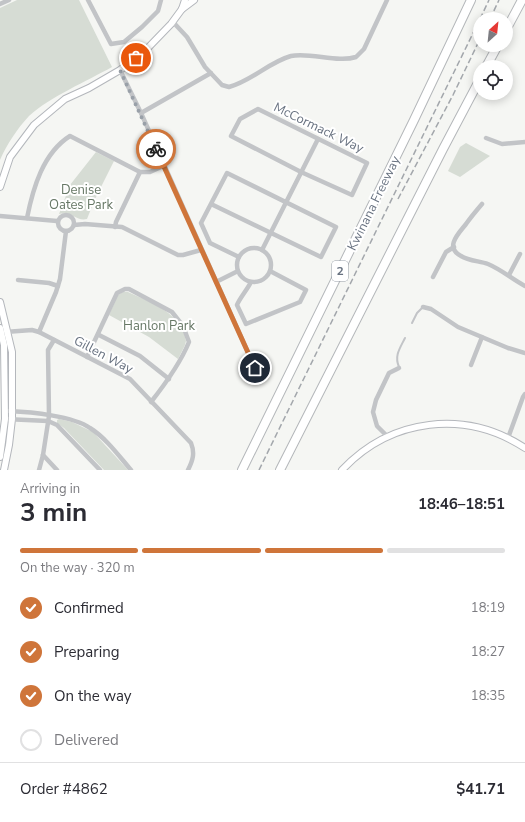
<!DOCTYPE html>
<html lang="en">
<head>
<meta charset="utf-8">
<style>
	:root { --surface:#fff; --page:#f7f7f7; --text:#2b2b33; --muted:#7c7c81; --line:#e1e1e2; --accent:#cf753a }
	body { margin:0; font-family:"Nunito Sans",sans-serif; background:var(--page); color:var(--text); height:100vh; display:flex; flex-direction:column; font-size:15px; white-space:nowrap }
	* { box-sizing:border-box; margin:0 }
	p { font-size:13px; color:var(--muted) }
	.icon { flex:none; width:22px; height:22px; fill:none; stroke:currentColor; stroke-width:2; stroke-linecap:round; stroke-linejoin:round }
	.map { position:relative; height:470px; overflow:hidden }
	.details { display:flex; flex-direction:column; background:var(--surface); flex:1 }
	.details>* { flex:none }
	.needle { width:26px; rotate:27deg }
	.buttons { position:absolute; left:473px; top:12px; display:grid; gap:8px }
	.buttons a { display:grid; place-items:center; width:40px; height:40px; border-radius:50%; background:var(--surface); box-shadow:0 2px 10px #0003; font-size:20px }
	.pin { position:absolute; display:grid; place-items:center; width:34px; height:34px; color:#fff; margin:-17px; border:2px solid #fff; border-radius:50%; box-shadow:0 1px 4px #0007 }
	.courier { position:absolute; display:grid; place-items:center; width:40px; height:40px; margin:-20px; border:3px solid #cf753a; border-radius:50%; background:#fff; color:#222; box-shadow:0 1px 5px #0007 }
	.summary em { font-style:normal; font-weight:700 }
	.summary div { display:flex; flex-direction:column-reverse }
	.summary { display:flex; align-items:center; justify-content:space-between; height:68px; padding:0 20px }
	h1 { font-size:26px; font-weight:700; line-height:30px }
	.bar { display:grid; grid-template-columns:repeat(4,1fr); gap:6px 4px; align-content:center; height:48px; padding:0 20px }
	.bar i { height:5px; border-radius:3px; background:var(--line) }
	.bar .active { background:var(--accent) }
	.bar p { grid-column:span 4 }
	.line { display:flex; align-items:center; gap:10px; padding:0 20px; border-top:1px solid var(--line) }
	.line div { flex:1 }
	ol { padding:0 20px; list-style:none }
	li { display:flex; align-items:center; gap:12px; height:44px }
	li p { margin-inline-start:auto }
	li .icon { padding:4px; border-radius:50%; background:var(--accent); color:#fff; stroke-width:4 }
	li:last-child { color:var(--muted) }
	li i { width:22px; height:22px; border:2px solid var(--line); border-radius:50% }
	.map>svg:first-child { display:block }
</style>
</head>
<body>
<div class="map">
<svg width="525" height="470" viewBox="0 0 525 470">
	<rect width="100%" height="100%" fill="#f5f6f3"/>
	<g fill="#d6dcd4">
		<path d="M17 0H79L112 67C87 81 50 97 29 116 17 129 7 144 0 160V8Z"/>
		<path d="M466 143 490 156 460 177 448 171 460 147Z"/>
		<path d="M96 152 114 161 95 199 87 219C76 222 72 210 59 214L70 185Z"/>
		<path d="M123 292H128C151 303 181 312 186 341L185 345 178 359 149 337 109 315 118 295Z"/>
		<path d="M59 419 72 422 93 432 128 470H104L64 428 57 423V420Z"/>
	</g>
	<g fill="none" stroke-linecap="round" stroke-linejoin="round">
		<defs>
			<g id="secondary">
				<path d="M182 9 194 0"/>
				<path d="M0 187 10 157 34 125 65 99 89 88 120 70 143 53 171 24 182 9 185 0"/>
				<path d="M0 302 12 352V419L9 445 4 470"/>
				<path d="M0 328 4 345 5 419 0 457"/>
				<path d="M342 470C391 418 465 409 525 448"/>
			</g>
			<g id="highway">
				<path d="M506 30 522 0"/>
				<path d="M486 67 498 45"/>
				<path d="M242 470 414 120 471 0"/>
				<path d="M280 470 443 149 480 79"/>
			</g>
		</defs>
		<use href="#secondary" stroke="#b4b7bc" stroke-width="8"/>
		<use href="#highway" stroke="#b4b7ba" stroke-width="10"/>
		<g stroke="#c2c4c7" stroke-width="2">
			<path d="M412 323 417 313 422 308"/>
			<path d="M399 367C394 356 400 348 405 338"/>
		</g>
		<g stroke="#c2c4c7" stroke-width="4.5">
			<path d="M88 0 111 44 124 42 142 27 158 11 161 0"/>
			<path d="M0 4 9 0"/>
			<path d="M173 22 187 37 205 67 222 85 229 87C252 81 269 62 291 56 310 52 338 63 356 57L364 49 387 0"/>
			<path d="M120 70 141 113 255 368"/>
			<path d="M258 109 367 163 352 195 301 172 231 136 240 119Z"/>
			<path d="M141 113 211 73"/>
			<path d="M486 138 502 144 525 142"/>
			<path d="M211 204 321 257 336 227 227 173 201 223 210 243 239 257"/>
			<path d="M482 204C476 211 471 217 466 224 459 233 444 247 461 256 469 261 480 261 488 264 502 270 512 279 525 286"/>
			<circle cx="66" cy="223" r="8"/>
			<path d="M0 216 57 221"/>
			<path d="M27 218C33 188 43 153 70 136L140 172H150L163 166"/>
			<path d="M74 225 85 224 122 227 178 255H183L201 250"/>
			<path d="M115 227 116 222 140 172"/>
			<circle cx="254" cy="265" r="17"/>
			<path d="M262 250 318 139"/>
			<path d="M509 275 520 254"/>
			<path d="M433 277 446 252 454 247"/>
			<path d="M18 280 49 283 58 286"/>
			<path d="M216 282 238 271"/>
			<path d="M251 282C247 290 239 299 237 305L246 324 300 302 306 290 270 271"/>
			<path d="M423 307 431 309 458 327 508 348 525 353"/>
			<path d="M5 332 32 330 39 332 130 379 191 443C195 453 193 460 188 470"/>
			<path d="M39 332 56 292 60 279 66 231"/>
			<path d="M99 335 140 356 169 379"/>
			<path d="M87 357 117 293 125 289H129L172 312 183 326 189 342C180 364 166 383 151 402"/>
			<path d="M471 365 482 337"/>
			<path d="M9 411C31 412 73 416 90 428 106 438 119 456 131 470"/>
			<path d="M5 419 48 421 57 425 100 470"/>
			<path d="M388 437 377 426 373 412 376 400 389 373 399 368"/>
			<path d="M508 438 523 397 525 394"/>
			<path d="M43 455 57 470"/>
			<path d="M39 470 43 455 49 416 48 350 54 340"/>
		</g>
		<use href="#secondary" stroke="#fff" stroke-width="6"/>
		<use href="#highway" stroke="#fff" stroke-width="8"/>
		<g stroke="#a3a7ac" stroke-width="1.5" stroke-dasharray="6 3" stroke-linecap="butt">
			<path d="M480 19 489 0"/>
			<path d="M490 19 499 0"/>
			<path d="M398 199 453 95 480 39"/>
			<path d="M259 470 480 19"/>
		</g>
	</g>
	<g fill="none" stroke-linecap="round" stroke-linejoin="round">
		<path stroke="#99a0a8" stroke-width="4" stroke-dasharray="0 7.2" d="M136 58 120 70 156 149"/>
		<path stroke="#cf753a" stroke-width="5" d="M156 149 255 368"/>
	</g>
	<g text-anchor="middle" stroke-width="4" stroke-linejoin="round" paint-order="stroke">
		<rect fill="#fff" stroke="#959ca6" stroke-width="1" x="332" y="261" width="16" height="20" rx="3"/>
		<g font-size="12" font-weight="bold" fill="#687280">
			<text x="340" y="275">2</text>
		</g>
		<g font-size="13" fill="#687280" stroke="#fff">
			<text transform="translate(319 127) rotate(26)" y="5">McCormack Way</text>
			<text transform="translate(373 203) rotate(-64)" y="5">Kwinana Freeway</text>
			<text transform="translate(104 354) rotate(28)" y="5">Gillen Way</text>
		</g>
		<g font-size="13" fill="#677866" stroke="#fff">
			<text x="81" y="194">Denise<tspan x="81" dy="15">Oates Park</tspan></text>
			<text x="159" y="330">Hanlon Park</text>
		</g>
	</g>
</svg>
<div class="buttons">
<a><svg class="needle" viewBox="-14 -14 28 28"><path d="M0-13l5 13h-10z" fill="#e53935"/><path d="M0 13l5-13h-10z" fill="#7c7c81"/></svg></a>
<a><svg class="icon" aria-label="locate" viewBox="0 0 24 24"><circle cx="12" cy="12" r="6"/><path d="M12 2v4M12 18v4M2 12h4M18 12h4"/></svg></a>
</div>
<div class="pin" style="left:136px;top:58px;background:#ea580c"><svg class="icon" aria-label="bag" viewBox="0 0 24 24"><path d="M5 8h14l-1 12H6zM9 8a3 3 0 0 1 6 0"/></svg></div>
<div class="pin" style="left:255px;top:368px;background:#1f2937"><svg class="icon" aria-label="home" viewBox="0 0 24 24"><path d="M3 11l9-7 9 7M6 9v11h12V9"/></svg></div>
<div class="courier" style="left:156px;top:149px"><svg class="icon" aria-label="bike" viewBox="0 0 24 24"><circle cx="6" cy="16" r="4"/><circle cx="18" cy="16" r="4"/><path d="M6 16l4-8h5l3 8M10 8l3 8H6M13 5h3"/></svg></div>
</div>
<section class="details">
<div class="summary"><div><h1>3 min</h1><p>Arriving in</p></div><em>18:46–18:51</em></div>
<div class="bar"><i class="active"></i><i class="active"></i><i class="active"></i><i></i><p>On the way · 320 m</p></div>
<ol>
<li><svg class="icon" aria-label="check" viewBox="0 0 24 24"><path d="M5 12l5 5 9-10"/></svg>Confirmed<p>18:19</p></li>
<li><svg class="icon" aria-label="check" viewBox="0 0 24 24"><path d="M5 12l5 5 9-10"/></svg>Preparing<p>18:27</p></li>
<li><svg class="icon" aria-label="check" viewBox="0 0 24 24"><path d="M5 12l5 5 9-10"/></svg>On the way<p>18:35</p></li>
<li><i></i>Delivered</li>
</ol>
<div class="line" style="height:52px"><div>Order #4862</div><b>$41.71</b></div>
</section>
</body>
</html>
